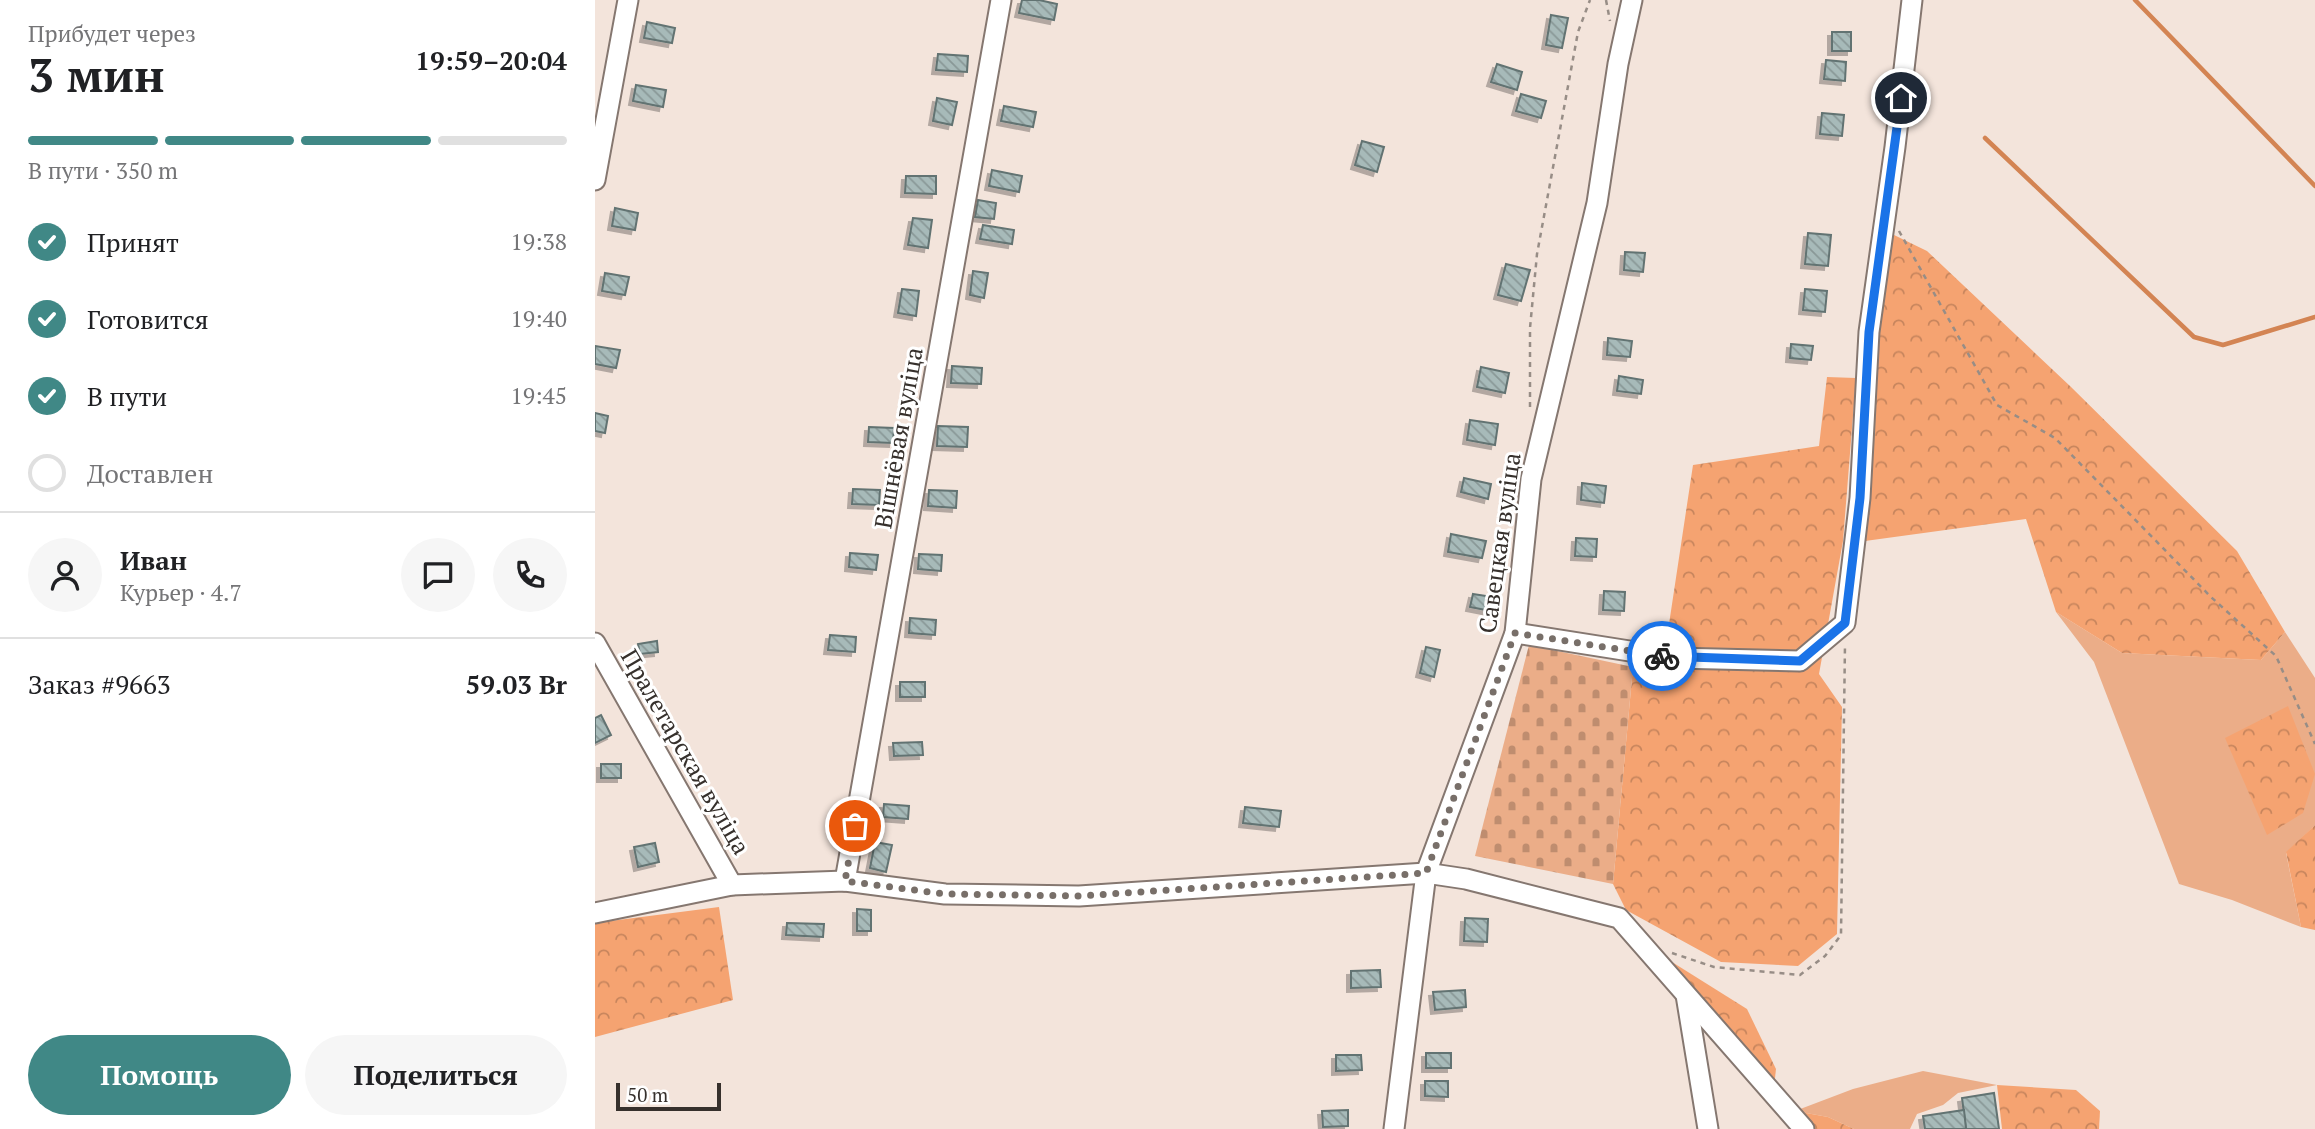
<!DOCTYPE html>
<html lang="ru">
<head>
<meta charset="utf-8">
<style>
	:root { --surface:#fff; --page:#f6f6f6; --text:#202124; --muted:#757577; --line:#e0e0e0; --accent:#408886 }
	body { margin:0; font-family:"PT Serif",serif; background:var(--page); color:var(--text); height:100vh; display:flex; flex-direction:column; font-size:26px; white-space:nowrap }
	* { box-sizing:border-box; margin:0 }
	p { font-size:23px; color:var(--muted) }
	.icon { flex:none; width:38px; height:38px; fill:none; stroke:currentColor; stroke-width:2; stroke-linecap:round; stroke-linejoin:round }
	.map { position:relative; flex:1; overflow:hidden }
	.details { display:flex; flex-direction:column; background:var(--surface); width:595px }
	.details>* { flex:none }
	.scale { position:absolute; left:21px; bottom:18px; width:105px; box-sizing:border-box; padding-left:7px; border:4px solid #36302c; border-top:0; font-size:19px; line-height:24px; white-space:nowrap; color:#36302c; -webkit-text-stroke:5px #fff; paint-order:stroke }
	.pin { position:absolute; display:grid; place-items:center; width:60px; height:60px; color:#fff; margin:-30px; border:4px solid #fff; border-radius:50%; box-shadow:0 2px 7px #0007 }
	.courier { position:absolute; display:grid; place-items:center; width:70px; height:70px; margin:-35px; border:5px solid #1a73e8; border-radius:50%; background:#fff; color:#222; box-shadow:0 2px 9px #0007 }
	.head em { font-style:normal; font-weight:700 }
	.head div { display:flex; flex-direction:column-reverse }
	.head { display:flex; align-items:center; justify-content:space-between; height:119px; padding:0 28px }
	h1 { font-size:46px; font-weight:700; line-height:52px }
	.bar { display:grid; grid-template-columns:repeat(4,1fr); gap:10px 7px; align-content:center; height:84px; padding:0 28px }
	.bar i { height:9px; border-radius:5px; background:var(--line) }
	.bar .on { background:var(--accent) }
	.bar p { grid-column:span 4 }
	.line { display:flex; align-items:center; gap:18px; padding:0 28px; border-top:2px solid var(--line) }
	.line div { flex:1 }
	.round { display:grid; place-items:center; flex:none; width:74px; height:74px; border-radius:37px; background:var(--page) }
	ol { padding:0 28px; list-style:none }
	li { display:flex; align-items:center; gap:21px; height:77px }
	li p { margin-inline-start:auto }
	li .icon { padding:7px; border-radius:50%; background:var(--accent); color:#fff; stroke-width:4 }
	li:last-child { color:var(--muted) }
	li i { width:38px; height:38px; border:4px solid var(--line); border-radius:50% }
	.cta { display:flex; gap:14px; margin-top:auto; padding:14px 28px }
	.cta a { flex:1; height:80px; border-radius:42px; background:var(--accent); color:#fff; font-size:28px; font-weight:700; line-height:80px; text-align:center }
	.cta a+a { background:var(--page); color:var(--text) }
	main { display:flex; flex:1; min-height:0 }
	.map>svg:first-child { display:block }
</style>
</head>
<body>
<main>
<section class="details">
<div class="head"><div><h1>3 мин</h1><p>Прибудет через</p></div><em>19:59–20:04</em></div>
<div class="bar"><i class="on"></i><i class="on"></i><i class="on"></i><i></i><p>В пути · 350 m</p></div>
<ol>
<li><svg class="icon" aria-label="check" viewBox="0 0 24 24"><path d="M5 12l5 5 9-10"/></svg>Принят<p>19:38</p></li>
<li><svg class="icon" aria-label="check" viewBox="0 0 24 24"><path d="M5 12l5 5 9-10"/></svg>Готовится<p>19:40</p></li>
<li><svg class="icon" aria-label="check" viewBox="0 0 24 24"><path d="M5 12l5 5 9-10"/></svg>В пути<p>19:45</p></li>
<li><i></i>Доставлен</li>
</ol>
<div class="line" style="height:126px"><a class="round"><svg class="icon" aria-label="person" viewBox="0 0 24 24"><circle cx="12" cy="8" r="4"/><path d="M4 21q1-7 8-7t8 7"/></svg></a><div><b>Иван</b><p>Курьер · 4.7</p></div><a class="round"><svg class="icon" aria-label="chat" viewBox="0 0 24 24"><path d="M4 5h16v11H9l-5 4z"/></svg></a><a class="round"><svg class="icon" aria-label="phone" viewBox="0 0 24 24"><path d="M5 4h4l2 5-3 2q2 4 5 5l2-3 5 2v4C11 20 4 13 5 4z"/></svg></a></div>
<div class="line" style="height:91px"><div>Заказ #9663</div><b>59.03 Br</b></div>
<div class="cta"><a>Помощь</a><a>Поделиться</a></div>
</section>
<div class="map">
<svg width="1720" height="1129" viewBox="0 0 1720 1129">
	<defs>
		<pattern id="forest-crowns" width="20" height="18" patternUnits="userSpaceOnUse" patternTransform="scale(1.75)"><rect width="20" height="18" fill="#f5a371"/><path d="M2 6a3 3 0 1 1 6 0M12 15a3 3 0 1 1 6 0" fill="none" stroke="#c7855d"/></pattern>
		<pattern id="cemetery-stones" width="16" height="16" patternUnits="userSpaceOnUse" patternTransform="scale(1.75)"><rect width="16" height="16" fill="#ebad88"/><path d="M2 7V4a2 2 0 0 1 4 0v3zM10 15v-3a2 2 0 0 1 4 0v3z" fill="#bf8d6f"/></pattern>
		<pattern id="building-back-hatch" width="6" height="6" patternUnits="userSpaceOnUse" patternTransform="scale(1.75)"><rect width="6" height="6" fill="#a7bab9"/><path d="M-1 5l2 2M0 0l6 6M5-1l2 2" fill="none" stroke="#899897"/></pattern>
		<filter id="shadow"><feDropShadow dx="-4" dy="4" stdDeviation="0" flood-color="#0004"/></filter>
	</defs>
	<rect width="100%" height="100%" fill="#f3e4db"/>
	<g fill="#ebad88">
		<path d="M1461 612 1527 653 1666 660 1690 632 1720 678V825L1691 853 1706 927 1637 900 1584 884 1499 662Z"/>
		<path d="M1328 1071 1402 1085 1363 1093 1348 1105 1322 1114 1315 1129H1259L1233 1117 1200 1111 1258 1089Z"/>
	</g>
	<g fill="url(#forest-crowns)">
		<path d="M1297 234 1332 251 1475 386 1642 551 1690 632 1666 660 1527 653 1461 612 1431 519 1270 541 1279 378Z"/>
		<path d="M1232 377 1261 378 1248 541 1224 674 1247 707 1242 934 1203 966 1126 962 1031 910 1018 884 1038 667 1071 644 1098 465 1224 446Z"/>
		<path d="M1693 706 1720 774 1708 813 1672 835 1630 738Z"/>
		<path d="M1720 825V930L1706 927 1691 852Z"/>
		<path d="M124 907 138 1000 0 1037V923Z"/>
		<path d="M1069 957 1152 1009 1181 1069 1179 1087Z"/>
		<path d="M1402 1085 1481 1090 1505 1111 1504 1129H1407Z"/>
		<path d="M1200 1111 1233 1117 1259 1129H1216Z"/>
	</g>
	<path fill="url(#cemetery-stones)" d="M934 645 1038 667 1018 884 880 856Z"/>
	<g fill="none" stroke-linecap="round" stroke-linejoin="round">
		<g stroke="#d38453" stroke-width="4.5">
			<path d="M1540 0 1720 186"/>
			<path d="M1390 138 1599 337 1628 345 1720 317"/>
		</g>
	</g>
	<g fill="url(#building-back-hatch)" stroke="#627372" stroke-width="2" filter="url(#shadow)">
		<path d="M427 0H444L462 4 459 20 424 13Z"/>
		<path d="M956 15 973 18 967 48 951 45Z"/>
		<path d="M52 22 80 28 77 43 49 38Z"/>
		<rect x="1237" y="32" width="19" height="19"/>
		<path d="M343 54 373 56 372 72 341 70Z"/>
		<path d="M1231 60 1251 62 1250 81 1229 79Z"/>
		<path d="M902 64 927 72 922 90 896 82Z"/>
		<path d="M41 85 71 90 68 107 38 101Z"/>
		<path d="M926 94 951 101 946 118 921 111Z"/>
		<path d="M342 98 362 102 357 125 338 121Z"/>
		<path d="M409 106 441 112 438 127 406 121Z"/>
		<path d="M1227 113 1249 115 1247 136 1225 134Z"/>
		<path d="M767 141 789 147 782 172 760 165Z"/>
		<path d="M397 170 427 176 424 192 394 186Z"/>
		<path d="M311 176H341V194L310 193Z"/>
		<path d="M383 200 401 203 399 219 380 217Z"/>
		<path d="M20 208 43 213 40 230 17 226Z"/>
		<path d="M318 218 337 220 333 248 313 245Z"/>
		<path d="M388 225 419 230 417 244 385 239Z"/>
		<path d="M1213 233 1236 235 1233 266 1210 264Z"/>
		<path d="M1030 252 1050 253 1048 272 1029 270Z"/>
		<path d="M911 264 935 270 926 301 903 295Z"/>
		<path d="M378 271 393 273 389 298 375 295Z"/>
		<path d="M10 273 34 277 30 295 7 291Z"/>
		<path d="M307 289 324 291 321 316 303 313Z"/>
		<path d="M1210 289 1232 291 1230 312 1208 310Z"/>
		<path d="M1013 338 1037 341 1035 357 1012 355Z"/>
		<path d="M1196 344 1218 346 1216 360 1195 358Z"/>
		<path d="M0 346 25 350 21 368 0 364Z"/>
		<path d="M357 366 387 368 386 384 356 383Z"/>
		<path d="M886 367 914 373 910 393 882 387Z"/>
		<path d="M1024 376 1048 380 1046 394 1022 391Z"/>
		<path d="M0 413 13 416 10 433 0 431Z"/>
		<path d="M875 420 903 424 900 445 872 440Z"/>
		<path d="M343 426 373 427 372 447 342 446Z"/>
		<path d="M274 427 299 428 298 443 273 442Z"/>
		<path d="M869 478 896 484 893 499 866 492Z"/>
		<path d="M987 483 1011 486 1009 503 986 500Z"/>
		<path d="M258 489 285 490 284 505 257 504Z"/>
		<path d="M334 490 362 491 361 508 333 506Z"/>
		<path d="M856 534 891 541 887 558 853 552Z"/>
		<path d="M981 538 1002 539 1001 557 980 556Z"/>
		<path d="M255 553 283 555 281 570 254 567Z"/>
		<path d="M324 554 347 555 346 571 323 569Z"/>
		<path d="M1009 591 1030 592 1029 611 1008 610Z"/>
		<path d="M878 594 898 597 896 611 875 607Z"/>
		<path d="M315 618 341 620 340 635 314 633Z"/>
		<path d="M235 635 261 637 260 652 233 650Z"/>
		<path d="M62 641 63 652 45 654 43 644Z"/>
		<path d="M831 647 845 650 839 677 825 673Z"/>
		<rect x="305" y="682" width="25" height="15"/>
		<path d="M6 715 16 735 0 743V718Z"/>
		<path d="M327 742 328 755 299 756 298 743Z"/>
		<rect x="6" y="764" width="20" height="14"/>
		<path d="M289 804 314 806 313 819 288 817Z"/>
		<path d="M650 807 686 811 684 827 648 823Z"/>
		<path d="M280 842 297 845 291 872 275 868Z"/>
		<path d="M60 843 64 862 43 867 39 847Z"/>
		<path d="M262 909 276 910V931H262Z"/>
		<path d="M870 918 893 919 892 942 869 941Z"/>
		<path d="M192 923 229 924 228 937 191 935Z"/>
		<path d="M785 970 786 987 756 988V971Z"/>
		<path d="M870 990 871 1007 840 1010 838 992Z"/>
		<rect x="831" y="1053" width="25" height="15"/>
		<path d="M741 1055H766L767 1070 741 1071Z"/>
		<path d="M830 1081H853V1097L830 1096Z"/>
		<path d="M1399 1093 1404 1129H1371L1367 1098Z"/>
		<path d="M753 1110V1126L728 1127 727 1111Z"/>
		<path d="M1369 1110 1371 1129H1330L1328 1116Z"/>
	</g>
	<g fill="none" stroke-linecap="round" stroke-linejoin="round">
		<defs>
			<g id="minor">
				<path d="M0 180 33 0"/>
				<path d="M920 633 1079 658 1205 661 1250 623 1265 498 1274 332 1300 147 1317 0"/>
				<path d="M0 643 137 885"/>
				<path d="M250 881 406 0"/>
				<path d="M0 913 137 885 250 881 350 894 484 896 831 873 871 879 1024 918 1209 1129"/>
				<path d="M1091 995 1113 1129"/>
				<path d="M799 1129 831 873 920 633 936 479 1002 203 1023 64 1037 0"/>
			</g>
		</defs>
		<use href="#minor" stroke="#857770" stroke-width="23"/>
		<g stroke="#978d86" stroke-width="2.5" stroke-dasharray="5 5" stroke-linecap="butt">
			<path d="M1011 0 1015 21"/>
			<path d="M1304 231 1402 405 1460 438 1616 597 1681 656 1720 744"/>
			<path d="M935 407V328L942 254 983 32 995 0"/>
			<path d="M1077 953 1119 967 1205 975 1230 956 1246 935 1250 644"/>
		</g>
		<use href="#minor" stroke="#fff" stroke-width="19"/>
	</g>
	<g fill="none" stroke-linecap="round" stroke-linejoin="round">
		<path stroke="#786f69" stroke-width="7" stroke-dasharray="0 12.6" d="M260 826 250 881 350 894 484 896 831 873 920 633 1067 656"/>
		<path stroke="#1a73e8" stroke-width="9" d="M1067 656 1205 661 1250 623 1265 498 1274 332 1306 98"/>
	</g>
	<g text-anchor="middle" stroke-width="6" stroke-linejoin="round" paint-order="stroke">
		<g font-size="24" fill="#36302c" stroke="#fff">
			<text transform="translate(304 438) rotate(-80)" y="8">Вішнёвая вуліца</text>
			<text transform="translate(905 543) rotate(-82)" y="8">Савецкая вуліца</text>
			<text transform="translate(90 752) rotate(60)" y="8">Пралетарская вуліца</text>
		</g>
	</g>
</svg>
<div class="scale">50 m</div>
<div class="pin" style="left:260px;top:826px;background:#ea580c"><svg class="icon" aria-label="bag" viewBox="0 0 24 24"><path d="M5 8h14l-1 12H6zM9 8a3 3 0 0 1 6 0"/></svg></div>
<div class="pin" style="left:1306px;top:98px;background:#1f2937"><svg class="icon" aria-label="home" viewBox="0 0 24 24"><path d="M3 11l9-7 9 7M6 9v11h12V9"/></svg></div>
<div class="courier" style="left:1067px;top:656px"><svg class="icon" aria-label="bike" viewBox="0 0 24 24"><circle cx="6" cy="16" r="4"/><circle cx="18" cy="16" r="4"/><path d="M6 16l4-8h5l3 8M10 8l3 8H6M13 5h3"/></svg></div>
</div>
</main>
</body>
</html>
